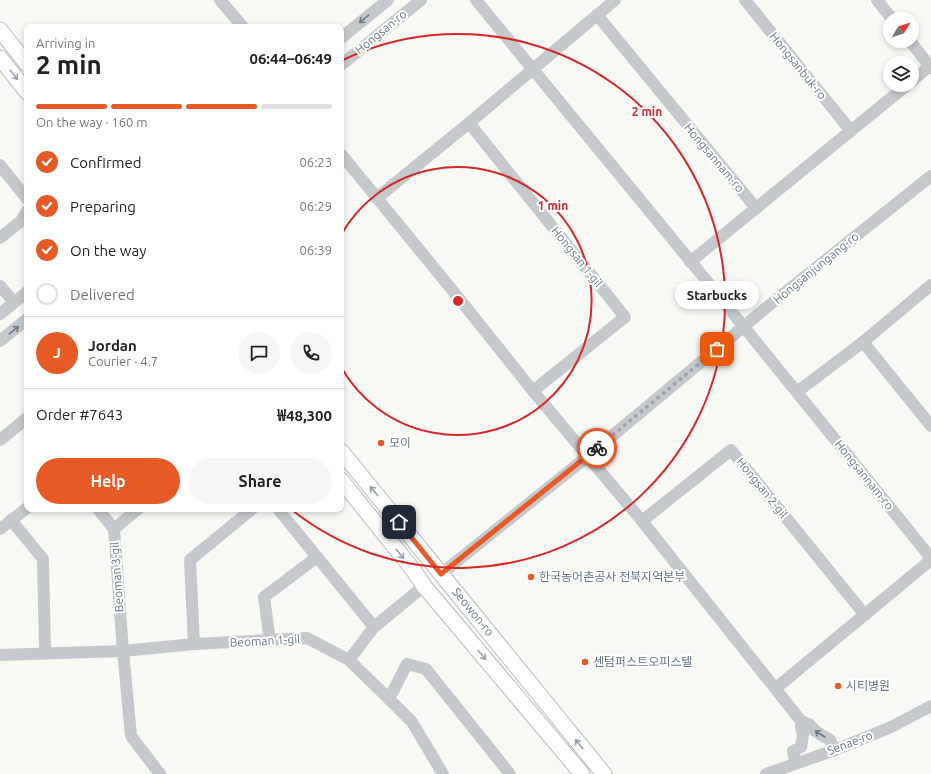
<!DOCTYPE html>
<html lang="en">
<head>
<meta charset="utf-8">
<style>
	:root { --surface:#fff; --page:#f6f6f6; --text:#222; --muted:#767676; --line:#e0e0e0; --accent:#e75a26 }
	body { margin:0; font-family:Ubuntu,"Noto Sans KR",sans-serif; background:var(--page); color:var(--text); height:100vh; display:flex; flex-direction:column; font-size:15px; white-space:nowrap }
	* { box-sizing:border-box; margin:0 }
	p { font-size:13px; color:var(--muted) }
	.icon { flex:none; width:22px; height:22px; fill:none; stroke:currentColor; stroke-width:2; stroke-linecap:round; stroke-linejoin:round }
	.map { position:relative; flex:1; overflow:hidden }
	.drawer { position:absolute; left:24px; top:24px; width:320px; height:488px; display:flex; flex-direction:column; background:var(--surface); border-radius:8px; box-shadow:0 2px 6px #0003 }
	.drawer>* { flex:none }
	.needle { width:26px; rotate:51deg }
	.tools { position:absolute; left:883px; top:12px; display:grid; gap:8px }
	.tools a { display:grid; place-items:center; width:36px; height:36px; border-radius:50%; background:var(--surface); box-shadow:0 2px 6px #0003; font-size:20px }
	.pin { position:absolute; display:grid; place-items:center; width:34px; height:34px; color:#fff; margin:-17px; border-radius:8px; box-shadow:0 2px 6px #0006 }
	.courier { position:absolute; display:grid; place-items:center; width:40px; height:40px; margin:-20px; border:3px solid #e75a26; border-radius:50%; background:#fff; color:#222; box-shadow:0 1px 5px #0007 }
	.bubble { position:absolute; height:28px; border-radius:14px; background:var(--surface); box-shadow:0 2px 6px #0003; font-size:13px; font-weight:700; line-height:28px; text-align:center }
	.head em { font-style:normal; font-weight:700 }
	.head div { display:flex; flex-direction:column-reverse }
	.head { display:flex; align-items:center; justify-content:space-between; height:68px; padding:0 12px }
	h1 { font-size:26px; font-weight:700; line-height:30px }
	.bar { display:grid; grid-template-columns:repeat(4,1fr); gap:6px 4px; align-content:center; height:48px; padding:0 12px }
	.bar i { height:5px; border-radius:3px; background:var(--line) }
	.bar .on { background:var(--accent) }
	.bar p { grid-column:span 4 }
	.line { display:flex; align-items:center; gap:10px; padding:0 12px; border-top:1px solid var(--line) }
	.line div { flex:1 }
	.round { display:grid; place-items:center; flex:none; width:42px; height:42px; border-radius:21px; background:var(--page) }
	ol { padding:0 12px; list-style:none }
	li { display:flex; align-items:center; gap:12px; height:44px }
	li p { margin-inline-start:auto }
	li .icon { padding:4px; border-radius:50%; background:var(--accent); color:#fff; stroke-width:4 }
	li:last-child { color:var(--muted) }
	li i { width:22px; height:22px; border:2px solid var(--line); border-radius:50% }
	.cta { display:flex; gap:8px; margin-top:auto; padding:8px 12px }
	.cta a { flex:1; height:46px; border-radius:24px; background:var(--accent); color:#fff; font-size:16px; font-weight:700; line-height:46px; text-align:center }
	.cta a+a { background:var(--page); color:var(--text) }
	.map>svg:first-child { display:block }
</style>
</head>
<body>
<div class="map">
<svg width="931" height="774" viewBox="0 0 931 774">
	<rect width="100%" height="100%" fill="#f8f8f5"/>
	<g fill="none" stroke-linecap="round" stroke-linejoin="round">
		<defs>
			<g id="major">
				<path d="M0 30 27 64"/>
				<path d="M0 58 27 92"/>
				<path d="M341 451 604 774"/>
				<path d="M341 480 414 571 424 586 582 774"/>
			</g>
		</defs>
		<use href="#major" stroke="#b8bcc0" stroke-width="17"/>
		<g stroke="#c5c9cc" stroke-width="12">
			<path d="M220 0 243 27"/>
			<path d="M476 0 706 280 931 558"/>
			<path d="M745 0 851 131"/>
			<path d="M877 0 892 19"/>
			<path d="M597 15 756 208"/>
			<path d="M341 38 388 0"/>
			<path d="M910 41 931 68"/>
			<path d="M341 65 421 0"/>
			<path d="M912 81 931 65"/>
			<path d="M469 123 625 317 533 391"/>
			<path d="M341 154 453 291 533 391 642 521 801 721 809 724 815 731 830 740 835 750"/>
			<path d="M0 165 27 199"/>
			<path d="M377 198 469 123 615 0"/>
			<path d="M0 238 21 221 27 211"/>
			<path d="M690 262 907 85"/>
			<path d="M0 286 14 302"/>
			<path d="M0 314 27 292"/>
			<path d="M0 341 27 319"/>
			<path d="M863 342 931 426"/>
			<path d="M797 392 863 342 931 285"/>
			<path d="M0 440 27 418"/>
			<path d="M98 509 114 529 123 651 131 736 160 774"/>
			<path d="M278 509 374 627"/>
			<path d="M11 520 43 559 45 653"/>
			<path d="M642 521 731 450 865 615"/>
			<path d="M0 529 27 508"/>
			<path d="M114 529 138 509"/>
			<path d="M441 574 588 456 778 298 931 176"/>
			<path d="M270 641 264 597 317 557"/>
			<path d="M194 644 190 560 252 509"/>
			<path d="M0 655 123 651 194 644 307 638 349 660 389 699 412 722 443 774"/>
			<path d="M349 660 374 627 424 586"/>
			<path d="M776 688 931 560"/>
			<path d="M389 699 407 664 426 669 510 774"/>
			<path d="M795 763 793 751 801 747 803 735 801 727V721"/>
			<path d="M766 774 835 750 891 727 931 706"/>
		</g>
		<use href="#major" stroke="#fff" stroke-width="15"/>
	</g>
	<defs><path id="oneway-shaft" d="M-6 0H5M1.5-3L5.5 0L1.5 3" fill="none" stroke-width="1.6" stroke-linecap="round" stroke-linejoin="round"/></defs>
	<g stroke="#6b7b8a">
		<use href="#oneway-shaft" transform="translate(364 19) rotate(141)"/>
		<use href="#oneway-shaft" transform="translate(14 330) rotate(-39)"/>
		<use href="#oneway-shaft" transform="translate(820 734) rotate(-147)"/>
	</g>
	<g stroke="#94a0ab">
		<use href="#oneway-shaft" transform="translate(14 75) rotate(51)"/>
		<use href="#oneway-shaft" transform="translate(374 491) rotate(-129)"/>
		<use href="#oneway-shaft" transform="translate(400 554) rotate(51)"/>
		<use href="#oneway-shaft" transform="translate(482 655) rotate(50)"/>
		<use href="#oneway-shaft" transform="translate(579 744) rotate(-129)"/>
	</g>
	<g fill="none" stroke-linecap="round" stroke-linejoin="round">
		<path stroke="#99a4ae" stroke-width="4" stroke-dasharray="0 7.2" d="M597 448 717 349"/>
		<path stroke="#e75a26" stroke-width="5" d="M399 522 441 574 597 448"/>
	</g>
	<g fill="none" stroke="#d62828" stroke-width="2">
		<path d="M341 235A134 134 0 1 1 341 367"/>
		<path d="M343 60A267 267 0 1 1 292 510"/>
	</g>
	<g fill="#e75a26" stroke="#fff" stroke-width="1.5">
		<circle cx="381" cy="443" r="4"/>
		<circle cx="531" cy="577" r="4"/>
		<circle cx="585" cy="662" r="4"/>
		<circle cx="838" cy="686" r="4"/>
	</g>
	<g text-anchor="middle" stroke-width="4" stroke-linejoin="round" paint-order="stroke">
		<g font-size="12" fill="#667787" stroke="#fff">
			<text transform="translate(381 32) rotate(-39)" y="4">Hongsan-ro</text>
			<text transform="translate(798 66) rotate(51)" y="4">Hongsanbuk-ro</text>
			<text transform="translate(714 158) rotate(50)" y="4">Hongsannam-ro</text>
			<text transform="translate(577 257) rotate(51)" y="4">Hongsan 1-gil</text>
			<text transform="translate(816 268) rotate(-39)" y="4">Hongsanjungang-ro</text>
			<text transform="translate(864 475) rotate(51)" y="4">Hongsannam-ro</text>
			<text transform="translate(762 488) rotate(51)" y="4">Hongsan 2-gil</text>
			<text transform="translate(117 577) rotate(-94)" y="4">Beoman 3-gil</text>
			<text transform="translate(473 612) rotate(51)" y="4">Seowon-ro</text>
			<text transform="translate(265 641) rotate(-3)" y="4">Beoman 1-gil</text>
			<text transform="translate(850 743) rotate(-21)" y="4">Senae-ro</text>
		</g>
		<g font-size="12" fill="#667787" stroke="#fff" text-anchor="start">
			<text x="389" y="447">모이</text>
			<text x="539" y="581">한국농어촌공사 전북지역본부</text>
			<text x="593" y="666">센텀퍼스트오피스텔</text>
			<text x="846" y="690">시티병원</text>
		</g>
	</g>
	<circle cx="458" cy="301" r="6" fill="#d62828" stroke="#fff" stroke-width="2"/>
	<g font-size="12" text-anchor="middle" font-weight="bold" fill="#d62828" stroke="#fff" stroke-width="4" stroke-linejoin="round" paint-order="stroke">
		<text x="647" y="116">2 min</text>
		<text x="553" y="210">1 min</text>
	</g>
</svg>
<div class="tools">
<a><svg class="needle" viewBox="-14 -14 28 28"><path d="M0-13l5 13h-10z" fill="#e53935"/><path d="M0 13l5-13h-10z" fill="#767676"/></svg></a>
<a><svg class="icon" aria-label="layers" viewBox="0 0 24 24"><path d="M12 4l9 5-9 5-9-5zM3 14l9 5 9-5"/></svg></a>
</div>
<div class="pin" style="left:717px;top:349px;background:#ea580c"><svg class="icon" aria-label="bag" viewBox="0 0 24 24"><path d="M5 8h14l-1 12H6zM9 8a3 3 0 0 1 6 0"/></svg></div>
<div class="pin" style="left:399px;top:522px;background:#1f2937"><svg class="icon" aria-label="home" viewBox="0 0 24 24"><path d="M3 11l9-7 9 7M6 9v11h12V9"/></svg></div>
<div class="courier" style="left:597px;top:448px"><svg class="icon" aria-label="bike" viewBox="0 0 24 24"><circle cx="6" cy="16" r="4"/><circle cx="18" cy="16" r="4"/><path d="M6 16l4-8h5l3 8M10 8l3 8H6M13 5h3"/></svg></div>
<div class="bubble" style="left:675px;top:281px;width:84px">Starbucks</div>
<section class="drawer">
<div class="head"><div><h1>2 min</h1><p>Arriving in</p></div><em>06:44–06:49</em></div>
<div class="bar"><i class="on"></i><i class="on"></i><i class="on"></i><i></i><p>On the way · 160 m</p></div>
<ol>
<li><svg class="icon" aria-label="check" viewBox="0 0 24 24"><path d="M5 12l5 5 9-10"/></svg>Confirmed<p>06:23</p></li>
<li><svg class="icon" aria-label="check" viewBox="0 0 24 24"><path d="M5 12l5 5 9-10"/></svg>Preparing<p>06:29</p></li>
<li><svg class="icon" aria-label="check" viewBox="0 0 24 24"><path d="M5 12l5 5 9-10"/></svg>On the way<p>06:39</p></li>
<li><i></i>Delivered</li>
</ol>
<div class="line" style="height:72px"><b class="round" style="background:var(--accent);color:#fff">J</b><div><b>Jordan</b><p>Courier · 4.7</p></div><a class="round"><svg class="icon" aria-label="chat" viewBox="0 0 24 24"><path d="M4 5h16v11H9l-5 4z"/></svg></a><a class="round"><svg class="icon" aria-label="phone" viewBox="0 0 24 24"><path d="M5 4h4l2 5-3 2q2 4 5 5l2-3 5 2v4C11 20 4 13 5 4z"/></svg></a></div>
<div class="line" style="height:52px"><div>Order #7643</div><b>₩48,300</b></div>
<div class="cta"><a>Help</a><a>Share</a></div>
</section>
</div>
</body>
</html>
